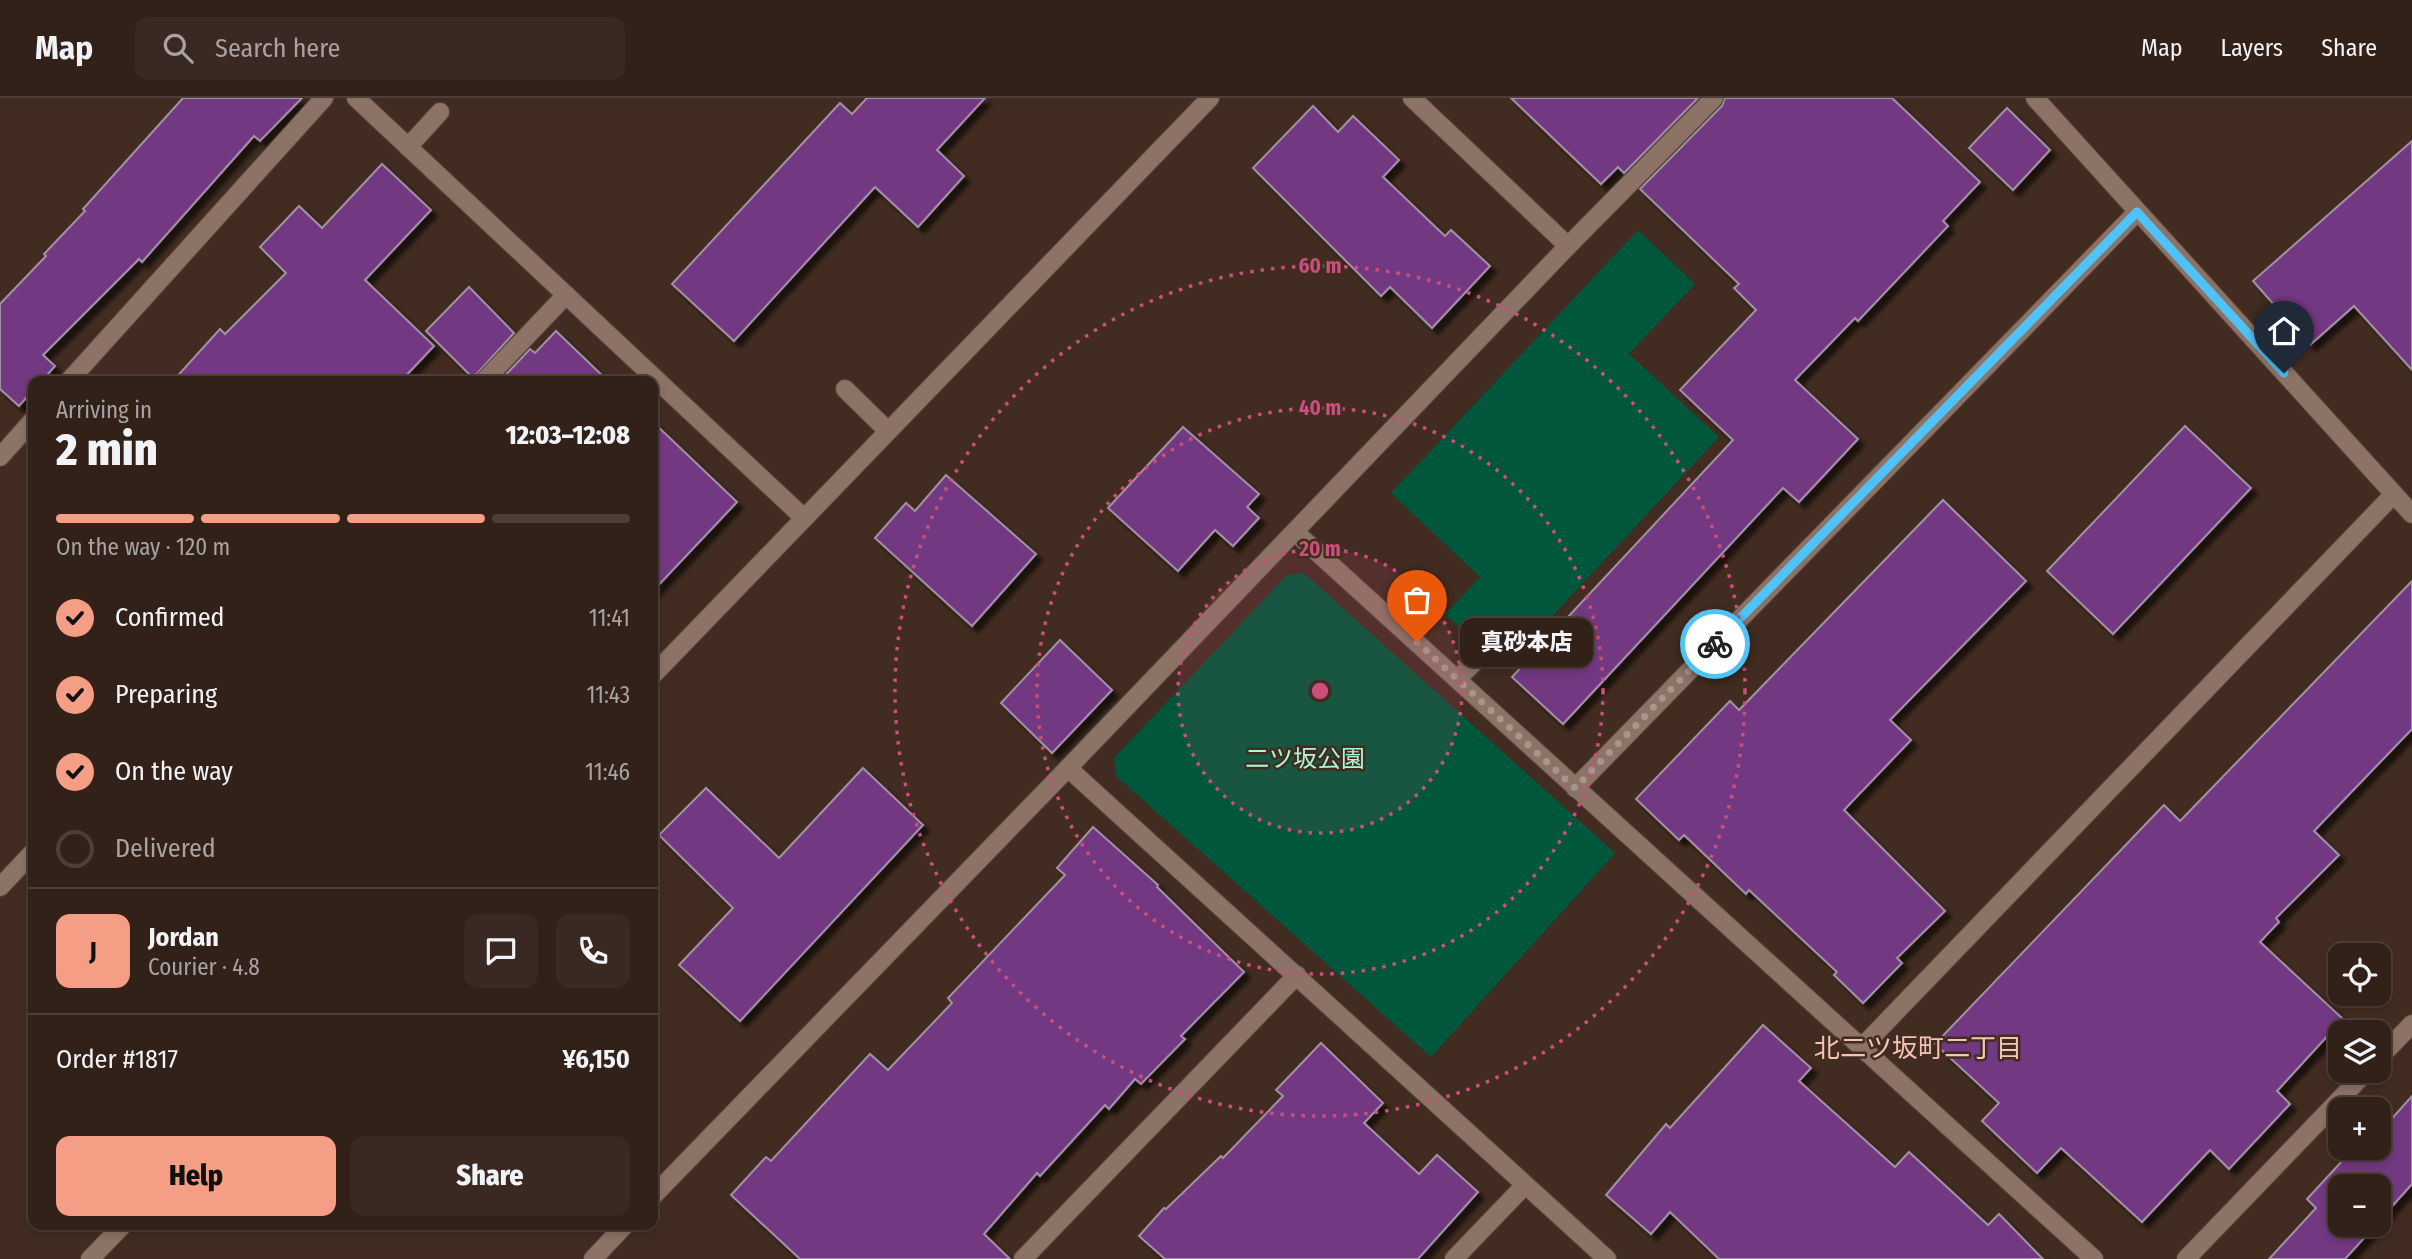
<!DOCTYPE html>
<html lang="en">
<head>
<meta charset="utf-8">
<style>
	:root { --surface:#322119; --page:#3a2922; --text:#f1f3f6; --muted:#a8a3a2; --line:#4d3e38; --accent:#f49e86 }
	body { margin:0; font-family:"Fira Sans Condensed","Noto Sans JP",sans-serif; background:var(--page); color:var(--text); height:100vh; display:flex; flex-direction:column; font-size:26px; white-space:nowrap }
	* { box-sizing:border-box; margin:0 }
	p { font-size:23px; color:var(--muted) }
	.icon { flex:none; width:38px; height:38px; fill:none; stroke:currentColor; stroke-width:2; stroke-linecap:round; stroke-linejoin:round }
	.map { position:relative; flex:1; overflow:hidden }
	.drawer { position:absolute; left:28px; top:278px; width:630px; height:854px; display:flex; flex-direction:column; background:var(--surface); border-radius:14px; box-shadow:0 4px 10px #0003,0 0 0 2px var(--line) }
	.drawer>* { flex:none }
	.controls { position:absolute; left:2328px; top:845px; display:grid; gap:14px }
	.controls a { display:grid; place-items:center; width:63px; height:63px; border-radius:14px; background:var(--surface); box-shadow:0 4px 10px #0003,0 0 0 2px var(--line); font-size:35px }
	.pin { position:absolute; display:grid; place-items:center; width:60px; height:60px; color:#fff; margin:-72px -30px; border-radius:50% 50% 50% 0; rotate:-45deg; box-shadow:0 0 7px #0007 }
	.pin .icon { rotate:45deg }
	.courier { position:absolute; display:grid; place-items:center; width:70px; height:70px; margin:-35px; border:5px solid #4fc3f7; border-radius:50%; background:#fff; color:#222; box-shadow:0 2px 9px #0007 }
	.bubble { position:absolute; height:49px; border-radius:14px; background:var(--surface); box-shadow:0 4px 10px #0003,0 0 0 2px var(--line); font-size:23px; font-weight:800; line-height:49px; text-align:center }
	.headline em { font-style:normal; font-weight:800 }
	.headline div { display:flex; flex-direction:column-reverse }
	.headline { display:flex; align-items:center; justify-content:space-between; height:119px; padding:0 28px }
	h1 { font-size:46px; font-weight:800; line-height:52px }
	.bar { display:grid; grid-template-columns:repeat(4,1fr); gap:10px 7px; align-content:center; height:84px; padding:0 28px }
	.bar i { height:9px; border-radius:5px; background:var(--line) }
	.bar .selected { background:var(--accent) }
	.bar p { grid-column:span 4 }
	.line { display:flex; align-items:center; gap:18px; padding:0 28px; border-top:2px solid var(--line) }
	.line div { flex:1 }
	.round { display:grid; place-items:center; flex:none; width:74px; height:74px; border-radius:14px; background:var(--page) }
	ol { padding:0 28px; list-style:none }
	li { display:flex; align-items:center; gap:21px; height:77px }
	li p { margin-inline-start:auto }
	li .icon { padding:7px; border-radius:50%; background:var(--accent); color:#111; stroke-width:4 }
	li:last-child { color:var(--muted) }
	li i { width:38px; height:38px; border:4px solid var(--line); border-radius:50% }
	.primary-button { display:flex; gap:14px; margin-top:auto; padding:14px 28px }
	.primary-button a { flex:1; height:80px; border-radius:14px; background:var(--accent); color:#111; font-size:28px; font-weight:800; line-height:80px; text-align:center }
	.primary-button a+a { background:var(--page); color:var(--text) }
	header { display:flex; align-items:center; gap:42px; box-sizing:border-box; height:98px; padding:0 35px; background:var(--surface); border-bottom:2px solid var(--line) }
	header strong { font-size:33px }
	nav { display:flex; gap:38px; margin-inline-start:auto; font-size:24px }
	.search { width:490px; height:63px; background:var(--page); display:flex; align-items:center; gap:18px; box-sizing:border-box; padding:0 24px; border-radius:14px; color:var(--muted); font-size:26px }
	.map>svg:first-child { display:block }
</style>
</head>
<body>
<header>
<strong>Map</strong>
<div class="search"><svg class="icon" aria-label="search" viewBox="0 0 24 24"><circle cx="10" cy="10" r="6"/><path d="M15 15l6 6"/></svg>Search here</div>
<nav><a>Map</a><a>Layers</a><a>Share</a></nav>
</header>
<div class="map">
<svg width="2412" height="1161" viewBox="0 0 2412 1161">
	<defs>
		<filter id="shadow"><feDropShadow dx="6" dy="6" stdDeviation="2" flood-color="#0009"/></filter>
	</defs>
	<rect width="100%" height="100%" fill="#422c21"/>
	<g fill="#00573b">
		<path d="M1638 132 1695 186 1629 256 1719 339 1504 570 1445 516 1480 479 1391 395Z"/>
		<path d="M1304 475 1615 755 1431 959 1116 678 1114 660 1287 477Z"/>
	</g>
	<g fill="#733982" stroke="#a290a6" stroke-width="2" filter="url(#shadow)">
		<path d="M183 0H302L260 43 254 38 142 164 139 161 43 257 55 268 41 284H33V292L19 308 0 291V206L46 158 44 156 85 113 83 111Z"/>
		<path d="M867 0H985L937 52 964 78 918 129 875 89 734 243 672 186 840 5 852 16Z"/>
		<path d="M1511 0H1698L1624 75 1618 69 1601 86Z"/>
		<path d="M1725 0H1892L1980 84 1943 123 1948 128 1858 223 1855 220 1795 282 1858 341 1799 404 1783 390 1563 626 1512 579 1733 342 1680 292 1756 212 1734 190 1739 186 1640 91 1722 8Z"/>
		<path d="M1313 8 1338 34 1353 18 1399 62 1383 79 1445 138 1451 132 1490 168 1432 230 1390 189 1381 198 1253 70Z"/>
		<path d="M2007 10 2050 52 2013 92 1969 50Z"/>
		<path d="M2412 43V272L2354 208 2310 247 2253 183Z"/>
		<path d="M382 66 431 112 365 182 434 248 400 284H172L220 231 225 236 286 175 260 149 299 108 322 130Z"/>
		<path d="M469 189 514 235 473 280 426 233Z"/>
		<path d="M556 233 609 284H499L530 251 535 255Z"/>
		<path d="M653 324 737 404 653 493Z"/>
		<path d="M2185 328 2251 390 2113 536 2047 473Z"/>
		<path d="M1183 329 1259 396 1247 409 1259 420 1233 448 1215 432 1178 473 1108 410Z"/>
		<path d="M946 377 1036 456 972 528 875 440 906 405 915 413Z"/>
		<path d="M1943 402 2026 483 1890 622 1911 642 1844 712 1945 813 1897 860 1902 865 1863 905 1834 877 1837 874 1749 792 1746 796 1684 737 1679 742 1636 701 1730 603 1739 612Z"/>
		<path d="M2412 483V631L2314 733 2339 757 2276 820 2279 824 2260 844 2343 921 2277 993 2290 1006 2229 1071 2210 1052 2142 1124 2061 1050 2037 1075 1982 1023 1999 1005 1935 946 2164 707 2180 723Z"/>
		<path d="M1060 542 1112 592 1052 655 1001 605Z"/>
		<path d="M863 670 923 727 740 923 679 867 733 810 659 737 706 690 779 760Z"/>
		<path d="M1093 729 1158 787 1157 789 1244 874 1181 938 1185 941 1141 986 1135 981 1109 1011 1105 1007 1040 1078 1037 1075 984 1136 1010 1161H800L731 1097 766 1059 771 1063 870 956 888 972 952 905 948 900 1065 777 1057 770Z"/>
		<path d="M1763 927 1811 970 1799 983 1895 1069 1909 1054 1988 1127 1999 1116 2043 1161H1719L1670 1114 1651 1136 1606 1097 1666 1026 1670 1030Z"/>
		<path d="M1321 945 1383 1005 1364 1025 1419 1076 1437 1057 1478 1094 1418 1161H1165L1139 1138 1164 1110 1166 1111 1221 1058 1223 1060 1283 998 1276 992Z"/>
		<path d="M2412 998V1086L2378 1124V1088H2340V1127H2376L2345 1161H2269L2316 1110 2307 1101 2354 1050H2378V1036Z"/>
	</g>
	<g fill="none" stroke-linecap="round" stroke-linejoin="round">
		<defs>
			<g id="minor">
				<path d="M356 0 804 420"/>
				<path d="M1412 0 1568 148"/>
				<path d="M2035 0 2412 416"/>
				<path d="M408 49 440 14"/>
				<path d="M68 284 324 0"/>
				<path d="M483 284 566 197"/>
				<path d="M845 291 888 333"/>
				<path d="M0 359 33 322"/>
				<path d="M1295 434 2094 1161"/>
				<path d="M653 577 1210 0"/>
				<path d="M1457 581 1478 561"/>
				<path d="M1068 670 1607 1161"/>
				<path d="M1575 690 2137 114"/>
				<path d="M0 789 33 754"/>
				<path d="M1862 949 2394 396"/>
				<path d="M2378 961 2412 926"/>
				<path d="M653 1098 1068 670 1568 148 1714 0"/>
				<path d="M90 1161 123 1127"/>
				<path d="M593 1161 625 1127"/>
				<path d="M1023 1161 1297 877"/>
				<path d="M1454 1161 1525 1087"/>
				<path d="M2186 1161 2367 973"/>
			</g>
		</defs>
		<use href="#minor" stroke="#5b483f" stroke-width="20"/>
		<use href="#minor" stroke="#8c7366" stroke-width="18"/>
	</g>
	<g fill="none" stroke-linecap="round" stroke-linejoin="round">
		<path stroke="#a7968e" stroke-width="7" stroke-dasharray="0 12.6" d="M1417 544 1575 690 1715 546"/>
		<path stroke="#4fc3f7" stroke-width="9" d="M1715 546 2137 114 2284 275"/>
	</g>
	<circle cx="1320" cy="593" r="142" fill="#ca4f7c" fill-opacity=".12"/>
	<g fill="none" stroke="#ca4f7c" stroke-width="3.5" stroke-dasharray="3.5 7">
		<circle cx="1320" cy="593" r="142"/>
		<circle cx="1320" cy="593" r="283"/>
		<circle cx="1320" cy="593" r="425"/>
	</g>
	<g text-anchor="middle" stroke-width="5" stroke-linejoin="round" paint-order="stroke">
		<g font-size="24" fill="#a8f9d3" stroke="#422c21">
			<text x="1305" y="669">二ツ坂公園</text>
		</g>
		<g font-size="26" fill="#f5c3b5" stroke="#422c21">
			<text x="1918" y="959">北二ツ坂町二丁目</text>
		</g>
	</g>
	<circle cx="1320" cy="593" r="10" fill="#ca4f7c" stroke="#422c21" stroke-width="3.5"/>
	<g font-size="21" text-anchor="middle" font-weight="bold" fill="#ca4f7c" stroke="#422c21" stroke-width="5" stroke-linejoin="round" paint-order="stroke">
		<text x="1320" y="175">60 m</text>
		<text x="1320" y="317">40 m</text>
		<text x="1320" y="458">20 m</text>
	</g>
</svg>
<div class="controls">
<a><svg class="icon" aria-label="locate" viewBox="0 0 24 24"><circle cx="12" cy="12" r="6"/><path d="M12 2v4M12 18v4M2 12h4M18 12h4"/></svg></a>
<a><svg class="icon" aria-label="layers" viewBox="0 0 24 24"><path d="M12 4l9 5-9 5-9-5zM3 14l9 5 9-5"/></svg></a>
<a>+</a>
<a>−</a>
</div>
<div class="pin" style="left:1417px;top:544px;background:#ea580c"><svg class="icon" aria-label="bag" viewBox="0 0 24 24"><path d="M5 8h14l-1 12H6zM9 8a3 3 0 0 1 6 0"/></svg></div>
<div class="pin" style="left:2284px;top:275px;background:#1f2937"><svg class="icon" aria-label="home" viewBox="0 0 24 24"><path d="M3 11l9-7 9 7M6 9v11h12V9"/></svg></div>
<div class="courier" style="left:1715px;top:546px"><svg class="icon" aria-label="bike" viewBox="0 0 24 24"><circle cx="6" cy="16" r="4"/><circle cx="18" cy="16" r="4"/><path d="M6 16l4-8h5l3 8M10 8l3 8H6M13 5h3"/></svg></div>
<div class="bubble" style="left:1460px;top:520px;width:133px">真砂本店</div>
<section class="drawer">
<div class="headline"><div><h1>2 min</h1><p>Arriving in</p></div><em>12:03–12:08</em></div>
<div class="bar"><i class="selected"></i><i class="selected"></i><i class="selected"></i><i></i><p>On the way · 120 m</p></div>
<ol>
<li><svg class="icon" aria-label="check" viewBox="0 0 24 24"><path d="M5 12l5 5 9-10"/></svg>Confirmed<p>11:41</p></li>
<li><svg class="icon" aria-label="check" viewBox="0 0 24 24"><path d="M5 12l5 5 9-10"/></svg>Preparing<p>11:43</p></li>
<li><svg class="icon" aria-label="check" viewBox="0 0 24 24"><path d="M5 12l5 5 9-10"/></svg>On the way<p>11:46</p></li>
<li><i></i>Delivered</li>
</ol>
<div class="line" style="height:126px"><b class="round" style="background:var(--accent);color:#111">J</b><div><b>Jordan</b><p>Courier · 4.8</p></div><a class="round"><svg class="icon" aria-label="chat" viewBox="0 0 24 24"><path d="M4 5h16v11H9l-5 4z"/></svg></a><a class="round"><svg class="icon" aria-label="phone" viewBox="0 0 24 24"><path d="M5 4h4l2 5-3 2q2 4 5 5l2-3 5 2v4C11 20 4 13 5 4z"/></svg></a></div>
<div class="line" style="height:91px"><div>Order #1817</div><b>¥6,150</b></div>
<div class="primary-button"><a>Help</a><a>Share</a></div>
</section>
</div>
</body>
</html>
